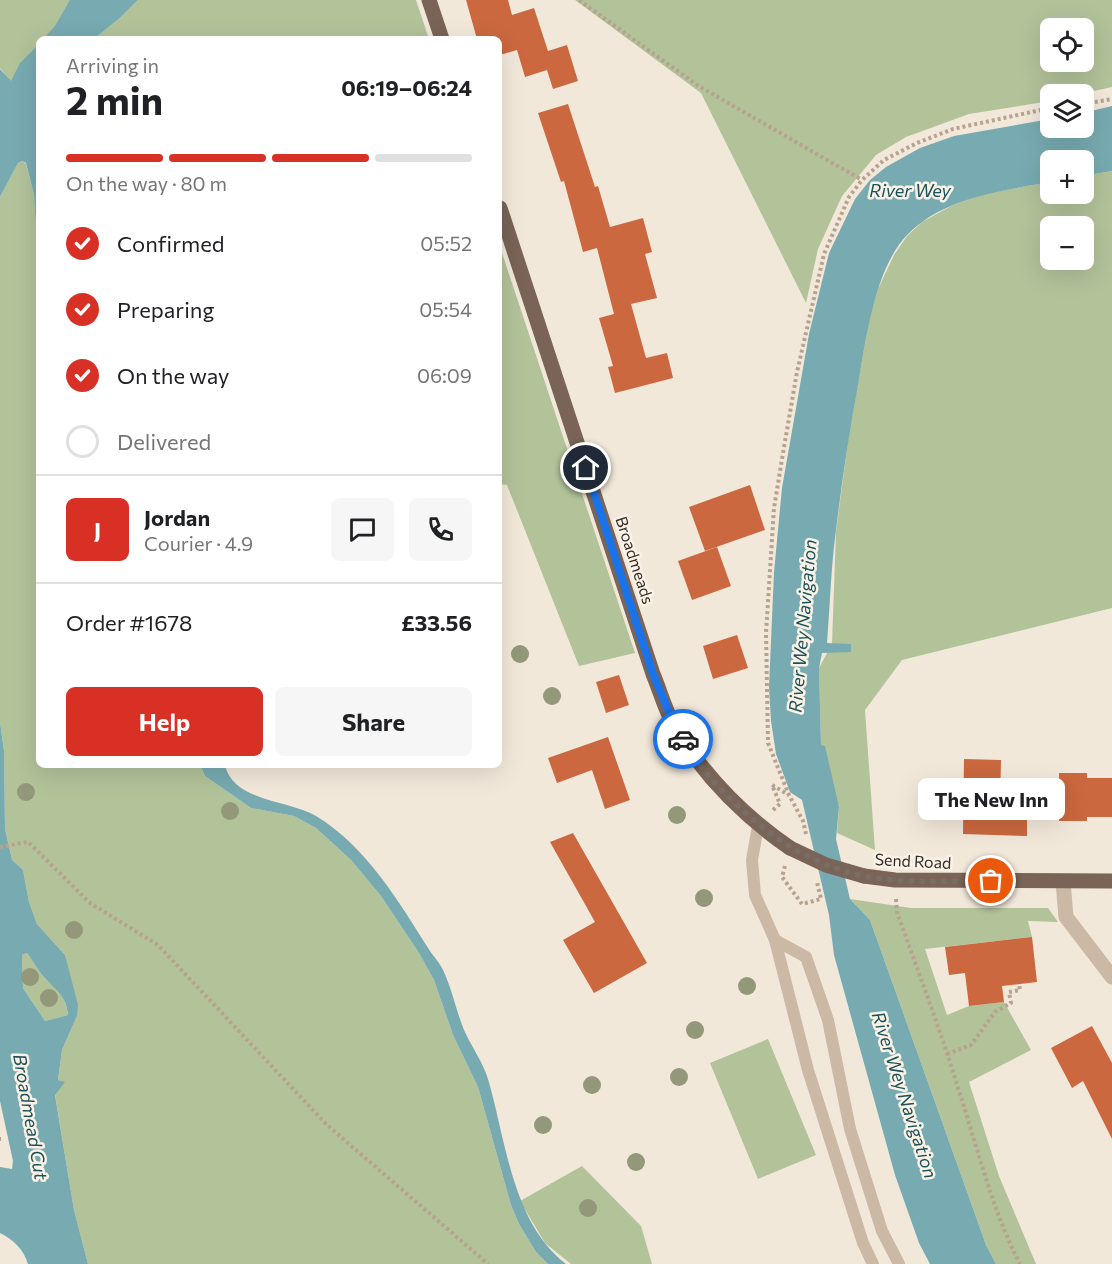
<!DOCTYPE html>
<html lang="en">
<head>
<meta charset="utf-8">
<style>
	:root { --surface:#fff; --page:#f6f6f6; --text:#202124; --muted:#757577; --line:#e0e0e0; --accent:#d93025 }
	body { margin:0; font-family:Commissioner,sans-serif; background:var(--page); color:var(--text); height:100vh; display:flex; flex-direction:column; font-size:22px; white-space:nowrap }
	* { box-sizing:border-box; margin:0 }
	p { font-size:20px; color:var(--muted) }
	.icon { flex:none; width:33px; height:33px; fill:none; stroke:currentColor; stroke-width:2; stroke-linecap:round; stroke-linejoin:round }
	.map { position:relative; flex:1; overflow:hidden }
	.drawer { position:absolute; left:36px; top:36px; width:466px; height:732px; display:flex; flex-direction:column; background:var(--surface); border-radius:9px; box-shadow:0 6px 24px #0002 }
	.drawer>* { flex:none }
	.tools { position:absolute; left:1040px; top:18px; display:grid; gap:12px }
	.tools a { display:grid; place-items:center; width:54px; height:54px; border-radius:9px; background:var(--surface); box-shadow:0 6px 24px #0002; font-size:30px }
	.pin { position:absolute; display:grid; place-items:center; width:51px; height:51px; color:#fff; margin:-26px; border:3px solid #fff; border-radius:50%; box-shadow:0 2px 6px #0007 }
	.courier { position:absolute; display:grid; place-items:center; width:60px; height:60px; margin:-30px; border:4px solid #1a73e8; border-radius:50%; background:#fff; color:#222; box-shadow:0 2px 8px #0007 }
	.bubble { position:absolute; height:42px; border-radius:9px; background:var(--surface); box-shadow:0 6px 24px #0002; font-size:20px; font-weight:700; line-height:42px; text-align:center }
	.headline em { font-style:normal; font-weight:700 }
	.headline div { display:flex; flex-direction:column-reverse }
	.headline { display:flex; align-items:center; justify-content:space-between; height:102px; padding:0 30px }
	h1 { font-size:39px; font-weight:700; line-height:45px }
	.bar { display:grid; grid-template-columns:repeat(4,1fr); gap:9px 6px; align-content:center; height:72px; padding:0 30px }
	.bar i { height:8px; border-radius:4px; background:var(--line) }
	.bar .selected { background:var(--accent) }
	.bar p { grid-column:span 4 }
	.line { display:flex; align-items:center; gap:15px; padding:0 30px; border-top:2px solid var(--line) }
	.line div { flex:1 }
	.round { display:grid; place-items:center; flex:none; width:63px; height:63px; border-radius:9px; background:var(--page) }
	ol { padding:0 30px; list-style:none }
	li { display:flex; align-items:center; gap:18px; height:66px }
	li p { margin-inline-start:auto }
	li .icon { padding:6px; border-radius:50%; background:var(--accent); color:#fff; stroke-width:4 }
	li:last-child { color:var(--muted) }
	li i { width:33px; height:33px; border:3px solid var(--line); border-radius:50% }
	.cta { display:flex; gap:12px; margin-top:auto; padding:12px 30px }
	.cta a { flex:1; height:69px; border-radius:9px; background:var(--accent); color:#fff; font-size:24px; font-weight:700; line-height:69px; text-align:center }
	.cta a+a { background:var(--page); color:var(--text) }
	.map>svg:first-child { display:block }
</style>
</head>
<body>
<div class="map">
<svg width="1112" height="1264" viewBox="0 0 1112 1264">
	<rect width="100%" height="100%" fill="#f2e8da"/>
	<g fill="#b2c299" fill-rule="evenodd">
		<path d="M0 0H79L47 39H39V48L11 82 0 68Z"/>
		<path d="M138 0H416L429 39H94L121 17Z"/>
		<path d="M575 0H1112V87L1080 94H1050V101L969 114 906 137 876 155 842 196 818 249 806 303 701 93ZM1050 28H1083V62H1050Z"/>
		<path d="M22 161 26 164 34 195 39 281V765H200L205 776 251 808 294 816 316 828 351 860 381 896 419 953 434 980 453 1035 478 1087 511 1205 519 1224 536 1252 548 1264H88L74 1210 55 1094 64 1082 58 1080 62 1050 77 1016 65 955 37 924 29 902 23 870 12 860 5 829 4 751 0 722V197L18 163Z"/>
		<path d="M1112 171V608L902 660 865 710 875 850 837 833 839 807 821 746 819 668 832 644 836 532 849 434 870 315 878 289 894 255 907 236 922 222 953 205 983 194 1050 182V194H1083V176ZM1050 226H1083V260H1050Z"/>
		<path d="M500 247 635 653 579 666 507 485 500 484Z"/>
		<path d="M850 899 911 908H1048L1058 922 1028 921 1032 937 925 949 947 1015 969 1006 1004 1002 1031 1050 969 1082 999 1176 1036 1264H996L986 1245 870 920Z"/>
		<path d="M27 953C33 961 38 971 45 978 58 993 65 994 68 1015L45 1021 23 988 22 955Z"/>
		<path d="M768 1039 816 1155 758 1179 710 1063Z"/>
		<path d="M582 1166 641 1226 652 1264H571L545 1243 520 1201Z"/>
	</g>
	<g fill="#77abb1" fill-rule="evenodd">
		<path d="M70 0H138L121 17 94 39H43L55 26Z"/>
		<path d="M39 44V281L34 195 26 163 22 161 18 163 0 197V69L11 81 20 63Z"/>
		<path d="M1112 106V171L1083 176V160H1050V182C1001 191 944 197 907 235 874 270 866 340 858 385 849 433 842 481 836 530 831 567 830 606 827 643L851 644V652L822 653 819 668 821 745 825 746 839 807 836 839 850 899 870 920 986 1245 996 1264H930L919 1243 895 1175 834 955 829 915 802 800 790 792 776 754 771 721 769 687 774 572 782 488 809 334 829 253 855 199 870 180 886 167 920 148 954 136 1050 119V128H1083V113Z"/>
		<path d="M0 722 4 751 5 829 12 860 23 870 29 902 37 924 65 955 78 1005 77 1016 62 1050 58 1080 65 1082 55 1095 74 1210 88 1264H28C24 1250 13 1239 0 1233V1167L12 1169 13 1161 0 1101ZM27 953C33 961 38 971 45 978 57 992 66 995 68 1015L45 1021 23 988 22 955Z"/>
		<path d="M200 765H225C233 802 290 800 316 816 367 847 399 902 430 951 434 957 440 963 443 970 452 989 456 1010 464 1030 471 1046 483 1062 488 1079 506 1140 512 1223 566 1264H548L536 1252 519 1224 511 1205 478 1087 453 1035 434 980 419 953 381 896 351 860 316 828 294 816 251 808 205 776Z"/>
	</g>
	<g fill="#cb683f">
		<path d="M466 0H508L512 15 534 8 548 51 567 45 578 81 553 89 547 70 525 77 517 50 500 55V39H477Z"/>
		<path d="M568 104 595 187 598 186 610 227 643 218 652 252 645 254 657 298 631 304 646 358 667 353 673 378 615 393 608 367 613 366 599 318 614 314 597 248 583 252 564 181 561 182 538 113Z"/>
		<path d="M750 485 765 530 705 551 689 507Z"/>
		<path d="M717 547 731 586 692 600 678 561Z"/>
		<path d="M737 635 748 668 713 679 703 646Z"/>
		<path d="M619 675 629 705 606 713 596 682Z"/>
		<path d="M608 737 630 800 605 809 592 770 557 783 548 758Z"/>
		<path d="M964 759 1001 760 1000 805 1027 806V836L963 834Z"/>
		<path d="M1059 773H1087V778H1112V817H1087V821H1059Z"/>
		<path d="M573 833 647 963 594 993 563 940 595 922 550 842Z"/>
		<path d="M1032 937 1037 982 1002 986 1004 1002 969 1006 965 973 949 975 945 947Z"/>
		<path d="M1092 1026 1112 1063V1139L1083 1081 1072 1088 1051 1048Z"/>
	</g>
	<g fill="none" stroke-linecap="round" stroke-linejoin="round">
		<g stroke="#b7a28f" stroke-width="4" stroke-dasharray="3 3" stroke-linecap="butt">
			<path d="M579 0 697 85 862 180"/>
			<path d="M1083 104 1112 99"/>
			<path d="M773 810 780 804 772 785 789 795"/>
			<path d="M806 834 803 821 789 795 768 743 766 633 774 508 783 453 797 372 824 254 849 197 862 180 884 160 917 143 953 129 1050 108"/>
			<path d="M0 847 28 842 90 903 158 945 326 1124 488 1264"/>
			<path d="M785 866 782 877 802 904 821 899 817 882"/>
			<path d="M896 899 897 912C918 972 941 1031 959 1091 978 1149 992 1210 1020 1264"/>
			<path d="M947 1054 971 1045 995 1012 1011 1003 1009 992 1020 990 1019 984"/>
			<path d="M0 1139H1"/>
		</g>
		<g stroke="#cbb8a5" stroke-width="12">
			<path d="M758 826 752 860 755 895 775 940 808 1070 863 1243 873 1264"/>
			<path d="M775 940 806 957 828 1020 850 1129 882 1231 899 1264"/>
		</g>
		<path stroke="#cbb8a5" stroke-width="15" d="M1063 882 1066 917 1112 977"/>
		<g stroke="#796457" stroke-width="15">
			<path d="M429 0 442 39"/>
			<path d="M500 208 653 674C661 693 667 716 678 733 708 780 745 817 790 848"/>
			<path d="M864 876 895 880 1112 881"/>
		</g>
		<path stroke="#796457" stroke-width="15" d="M790 848 826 865 864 876"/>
	</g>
	<g fill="#929879">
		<circle cx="520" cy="654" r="9"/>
		<circle cx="552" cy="696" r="9"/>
		<circle cx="26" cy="792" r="9"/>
		<circle cx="230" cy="811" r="9"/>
		<circle cx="677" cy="815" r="9"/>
		<circle cx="704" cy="898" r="9"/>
		<circle cx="74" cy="930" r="9"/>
		<circle cx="30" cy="977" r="9"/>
		<circle cx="747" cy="986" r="9"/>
		<circle cx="49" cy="998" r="9"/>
		<circle cx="695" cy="1030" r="9"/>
		<circle cx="679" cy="1077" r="9"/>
		<circle cx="592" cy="1085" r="9"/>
		<circle cx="543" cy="1125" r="9"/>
		<circle cx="636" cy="1162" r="9"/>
		<circle cx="588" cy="1208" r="9"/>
	</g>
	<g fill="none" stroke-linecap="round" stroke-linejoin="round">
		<path stroke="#786e66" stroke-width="6" stroke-dasharray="0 10.8" d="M683 739C692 753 701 768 712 780 753 825 802 863 863 876 905 884 949 881 991 881"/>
		<path stroke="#1a73e8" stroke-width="8" d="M586 468 653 674 677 731 683 739"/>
	</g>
	<g text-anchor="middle" stroke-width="5" stroke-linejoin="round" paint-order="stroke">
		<g font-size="16" fill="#362c27" stroke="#faf2e6">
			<text transform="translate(635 560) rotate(72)" y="6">Broadmeads</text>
			<text transform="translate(913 861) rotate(3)" y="6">Send Road</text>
		</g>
		<g font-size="18" font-style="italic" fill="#1b5259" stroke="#faf2e6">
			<text x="910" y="197">River Wey</text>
			<text transform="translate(803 626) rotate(-85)" y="6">River Wey Navigation</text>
			<text transform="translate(904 1095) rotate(72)" y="6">River Wey Navigation</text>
			<text transform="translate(30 1117) rotate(80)" y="6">Broadmead Cut</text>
		</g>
	</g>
</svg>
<div class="tools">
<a><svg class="icon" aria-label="locate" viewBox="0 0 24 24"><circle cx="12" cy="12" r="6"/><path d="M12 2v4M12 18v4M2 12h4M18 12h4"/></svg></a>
<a><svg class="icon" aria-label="layers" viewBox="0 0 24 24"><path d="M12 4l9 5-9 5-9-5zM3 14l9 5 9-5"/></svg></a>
<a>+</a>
<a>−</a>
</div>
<div class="pin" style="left:991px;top:881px;background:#ea580c"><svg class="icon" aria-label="bag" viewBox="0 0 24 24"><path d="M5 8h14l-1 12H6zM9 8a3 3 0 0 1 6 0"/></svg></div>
<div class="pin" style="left:586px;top:468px;background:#1f2937"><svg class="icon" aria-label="home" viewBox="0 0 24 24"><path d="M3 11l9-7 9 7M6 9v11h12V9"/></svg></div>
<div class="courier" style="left:683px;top:739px"><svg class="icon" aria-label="car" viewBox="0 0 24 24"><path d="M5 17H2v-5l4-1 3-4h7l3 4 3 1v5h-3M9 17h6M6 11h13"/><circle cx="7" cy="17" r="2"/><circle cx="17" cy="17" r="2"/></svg></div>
<div class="bubble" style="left:918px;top:778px;width:147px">The New Inn</div>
<section class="drawer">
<div class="headline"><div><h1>2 min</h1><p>Arriving in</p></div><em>06:19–06:24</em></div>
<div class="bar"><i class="selected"></i><i class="selected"></i><i class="selected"></i><i></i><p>On the way · 80 m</p></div>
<ol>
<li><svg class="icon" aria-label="check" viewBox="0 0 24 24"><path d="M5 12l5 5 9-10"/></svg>Confirmed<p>05:52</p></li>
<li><svg class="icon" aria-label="check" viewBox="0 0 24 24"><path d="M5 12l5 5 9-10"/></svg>Preparing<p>05:54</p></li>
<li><svg class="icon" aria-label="check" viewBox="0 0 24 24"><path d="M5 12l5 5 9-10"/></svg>On the way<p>06:09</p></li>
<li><i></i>Delivered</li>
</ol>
<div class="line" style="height:108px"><b class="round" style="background:var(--accent);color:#fff">J</b><div><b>Jordan</b><p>Courier · 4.9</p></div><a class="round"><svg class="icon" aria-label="chat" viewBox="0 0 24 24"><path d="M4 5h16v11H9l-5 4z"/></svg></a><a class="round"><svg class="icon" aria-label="phone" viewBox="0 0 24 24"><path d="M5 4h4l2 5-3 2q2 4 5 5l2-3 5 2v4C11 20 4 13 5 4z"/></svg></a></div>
<div class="line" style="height:78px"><div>Order #1678</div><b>£33.56</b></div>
<div class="cta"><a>Help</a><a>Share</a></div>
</section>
</div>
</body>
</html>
